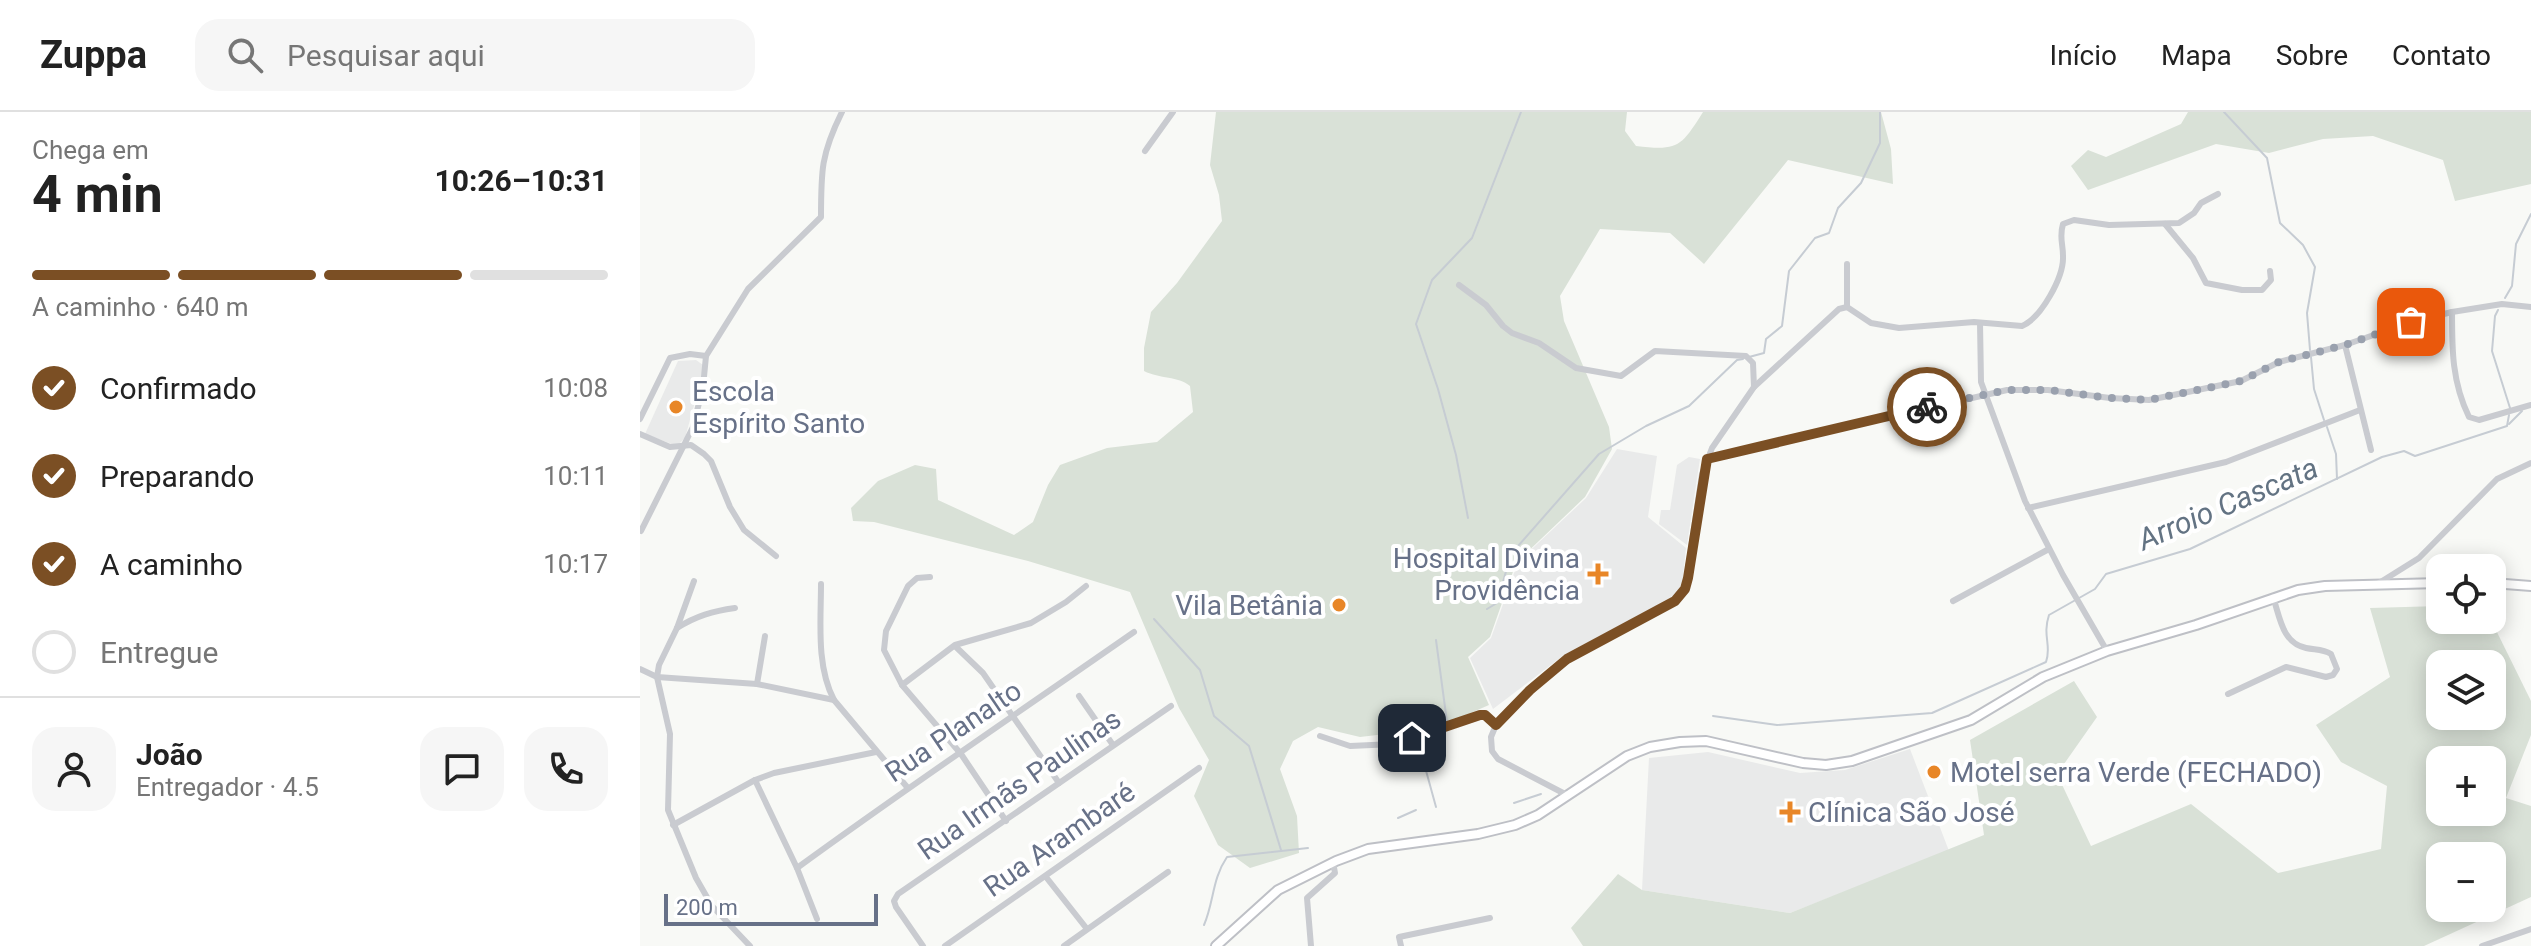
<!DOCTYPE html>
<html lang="pt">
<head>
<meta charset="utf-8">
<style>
	:root { --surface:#fff; --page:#f6f6f6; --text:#222; --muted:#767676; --line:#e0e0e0; --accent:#7b4f24 }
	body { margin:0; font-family:Roboto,sans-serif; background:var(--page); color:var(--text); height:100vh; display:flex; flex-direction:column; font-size:30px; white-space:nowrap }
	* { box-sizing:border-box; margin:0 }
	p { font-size:26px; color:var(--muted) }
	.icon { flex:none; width:44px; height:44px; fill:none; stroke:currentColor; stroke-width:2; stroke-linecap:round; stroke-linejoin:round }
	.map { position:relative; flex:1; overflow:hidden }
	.details { display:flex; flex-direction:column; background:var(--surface); width:640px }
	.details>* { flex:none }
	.tools { position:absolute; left:1786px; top:442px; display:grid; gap:16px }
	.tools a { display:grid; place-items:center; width:80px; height:80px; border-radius:16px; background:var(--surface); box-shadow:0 4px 20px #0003; font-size:40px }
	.scale { position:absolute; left:24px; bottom:20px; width:214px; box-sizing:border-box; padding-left:8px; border:4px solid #677188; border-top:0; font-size:22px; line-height:28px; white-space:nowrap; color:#677188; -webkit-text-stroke:6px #fff; paint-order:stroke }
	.pin { position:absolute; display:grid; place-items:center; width:68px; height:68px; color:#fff; margin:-34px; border-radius:16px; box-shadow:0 4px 12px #0006 }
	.courier { position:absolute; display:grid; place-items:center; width:80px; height:80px; margin:-40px; border:6px solid #7b4f24; border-radius:50%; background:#fff; color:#222; box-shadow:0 2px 10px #0007 }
	.summary em { font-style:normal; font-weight:700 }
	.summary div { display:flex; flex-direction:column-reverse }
	.summary { display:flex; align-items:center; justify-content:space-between; height:136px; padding:0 32px }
	h1 { font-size:52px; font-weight:700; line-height:60px }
	.bar { display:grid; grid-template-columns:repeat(4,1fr); gap:12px 8px; align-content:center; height:96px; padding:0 32px }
	.bar i { height:10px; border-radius:6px; background:var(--line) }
	.bar .on { background:var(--accent) }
	.bar p { grid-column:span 4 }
	.line { display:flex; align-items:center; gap:20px; padding:0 32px; border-top:2px solid var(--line) }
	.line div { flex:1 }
	.round { display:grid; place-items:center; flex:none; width:84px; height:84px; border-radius:24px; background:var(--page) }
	ol { padding:0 32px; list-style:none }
	li { display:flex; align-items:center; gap:24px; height:88px }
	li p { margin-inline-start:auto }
	li .icon { padding:8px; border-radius:50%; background:var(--accent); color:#fff; stroke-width:4 }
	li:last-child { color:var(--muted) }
	li i { width:44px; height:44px; border:4px solid var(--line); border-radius:50% }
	header { display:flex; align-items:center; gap:48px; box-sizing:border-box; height:112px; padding:0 40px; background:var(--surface); border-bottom:2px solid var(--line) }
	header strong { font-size:38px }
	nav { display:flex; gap:44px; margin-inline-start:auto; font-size:28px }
	.search { width:560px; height:72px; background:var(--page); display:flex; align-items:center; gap:20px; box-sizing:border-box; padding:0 28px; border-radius:24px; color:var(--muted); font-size:30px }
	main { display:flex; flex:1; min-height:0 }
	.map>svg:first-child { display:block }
</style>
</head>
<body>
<header>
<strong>Zuppa</strong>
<div class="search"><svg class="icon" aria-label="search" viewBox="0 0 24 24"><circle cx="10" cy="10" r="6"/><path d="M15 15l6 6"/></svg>Pesquisar aqui</div>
<nav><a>Início</a><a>Mapa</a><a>Sobre</a><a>Contato</a></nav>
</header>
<main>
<section class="details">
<div class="summary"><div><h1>4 min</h1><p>Chega em</p></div><em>10:26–10:31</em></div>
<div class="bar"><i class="on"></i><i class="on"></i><i class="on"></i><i></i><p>A caminho · 640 m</p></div>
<ol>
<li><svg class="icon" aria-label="check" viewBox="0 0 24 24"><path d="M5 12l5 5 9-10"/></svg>Confirmado<p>10:08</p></li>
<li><svg class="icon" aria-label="check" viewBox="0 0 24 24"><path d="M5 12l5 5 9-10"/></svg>Preparando<p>10:11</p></li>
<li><svg class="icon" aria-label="check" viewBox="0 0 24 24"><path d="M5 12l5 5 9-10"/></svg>A caminho<p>10:17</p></li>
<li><i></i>Entregue</li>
</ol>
<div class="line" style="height:144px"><a class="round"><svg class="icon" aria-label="person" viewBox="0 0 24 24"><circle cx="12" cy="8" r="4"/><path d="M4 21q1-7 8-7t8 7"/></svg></a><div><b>João</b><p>Entregador · 4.5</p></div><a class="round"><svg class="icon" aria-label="chat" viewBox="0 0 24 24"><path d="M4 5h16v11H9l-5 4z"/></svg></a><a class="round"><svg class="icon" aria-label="phone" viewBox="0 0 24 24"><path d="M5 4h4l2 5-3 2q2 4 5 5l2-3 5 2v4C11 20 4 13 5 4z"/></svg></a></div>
</section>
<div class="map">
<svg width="1891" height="834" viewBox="0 0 1891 834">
	<rect width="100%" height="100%" fill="#f8f9f6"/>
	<g fill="#e9eaea">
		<path d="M56 248 63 253 61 268 45 326 37 334 5 322 38 249Z"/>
		<path d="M977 337 1017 344 1008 405 1046 436 1042 474 1033 485 924 543 853 597 830 546 851 526 878 450 946 386Z"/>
		<path d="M1049 345 1060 347 1047 433 1019 412 1021 398H1030L1037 353Z"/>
		<path d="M1270 637 1309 739 1150 801 1002 778 1009 646 1068 640 1160 661 1205 658Z"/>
	</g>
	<g fill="#d9e1d7" fill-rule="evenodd">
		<path d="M576 0H987L985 19 996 34C1038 39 1041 35 1063 0H1241L1251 37 1253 72 1148 48 1064 152 1030 121 960 117 920 184 924 209 969 315 972 337 945 385 876 451 850 525 828 545 849 593 796 616 720 625 678 615 653 629 640 657 657 704 659 741 610 756 578 733 554 684 569 648 539 596 490 480 388 449 234 410 213 409 211 396 238 369 275 353 296 357 298 388 374 423 393 410 408 373 420 353 467 336 517 330 553 300 550 274C538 264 520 267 504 259V236L511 200 537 171 582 109 579 83 570 53Z"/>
		<path d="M1548 0H1891V72L1815 89 1803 48 1733 24 1683 27 1629 41 1576 32 1448 78 1431 54 1448 38 1466 45 1541 12Z"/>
		<path d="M1800 494V508H1851L1891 589V623L1866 686 1891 694V785L1784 834H943L931 816 978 762 1002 778 1150 801 1344 723 1330 628 1434 569 1457 605 1417 662 1451 734 1551 692 1638 761 1741 737 1747 674 1701 650 1676 613 1750 565 1730 496ZM1800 552H1852V604H1800ZM1852 648V700H1800V648ZM1852 744V796H1800V744Z"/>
	</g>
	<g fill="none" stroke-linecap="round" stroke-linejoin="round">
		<g stroke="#c6ccd3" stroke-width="2">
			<path d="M1584 0 1627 46 1640 111 1663 133 1675 155 1667 201 1670 238"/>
			<path d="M1865 186 1872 174 1876 132 1891 102"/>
			<path d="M1858 198 1855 204 1852 239 1870 296"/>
			<path d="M1109 245 1124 241 1126 227 1142 214 1149 159 1175 126 1189 121 1198 96 1221 71 1240 31V0"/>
			<path d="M1671 245 1674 277 1684 308"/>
			<path d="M1869 312 1882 299"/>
			<path d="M1687 315 1696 342 1697 367"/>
			<path d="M828 406 816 343 798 277 776 212 792 168 832 126 881 0"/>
			<path d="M847 497 857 491 871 442 959 342 1006 314 1049 294 1097 248 1103 247"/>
			<path d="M514 507 560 558 574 604 609 634 641 738"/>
			<path d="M796 528 807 610"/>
			<path d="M1073 604 1137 613 1292 601 1406 550C1412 534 1402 524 1409 503L1455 477 1466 462 1550 437 1742 345 1764 339 1775 344 1867 314 1869 303"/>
			<path d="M874 691 901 682"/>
			<path d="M796 695 785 655 805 633"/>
			<path d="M758 706 776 698"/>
			<path d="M564 813C574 790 572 767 587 745L668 736"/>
		</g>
		<defs>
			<g id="secondary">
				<path d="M1852 471 1891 474"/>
				<path d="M576 834 638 778 696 749 728 737 838 722 875 713 898 703 987 644 1010 635 1040 630 1066 629 1163 651 1186 653 1212 649 1331 608 1403 565 1467 539 1556 513 1658 478 1685 474 1800 471"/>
			</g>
		</defs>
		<use href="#secondary" stroke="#bec0c6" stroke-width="12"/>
		<g stroke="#c9cbd0" stroke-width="6">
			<path d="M505 39 533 0"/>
			<path d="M1525 112 1553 146 1566 171 1602 178H1622L1631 168 1630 159"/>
			<path d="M819 173 846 193 863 214 872 221 899 231 936 256 981 264 1015 239 1106 244 1113 251 1114 275"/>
			<path d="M1207 195V152"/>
			<path d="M1812 200C1812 238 1812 270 1829 305L1839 308 1891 293"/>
			<path d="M1340 211 1341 270 1385 389 1423 463 1467 539"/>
			<path d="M1705 233 1731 338"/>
			<path d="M0 307 30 246 50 242 66 244"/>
			<path d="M0 322 30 335 51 333 64 342 71 349 90 395 104 418 136 444"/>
			<path d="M1067 347 1367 278H1408L1470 286 1509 288 1601 269 1639 250 1705 233 1771 210 1812 200 1862 192 1891 195"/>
			<path d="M1388 396 1586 350 1720 298"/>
			<path d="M1 419 53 315 63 275 66 244 108 177 181 105C181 59 181 42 202 0"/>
			<path d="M290 465 277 466 268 474 246 519 244 538 262 573 321 642 366 709"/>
			<path d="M54 469 37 516 19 553 17 565 30 622 28 698 56 766 72 794 110 834"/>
			<path d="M1739 471 1779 446 1857 367 1891 351"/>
			<path d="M181 472C181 509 176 554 194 588L267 675"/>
			<path d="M1313 489 1409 437"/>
			<path d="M37 516C56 504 73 499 95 496"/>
			<path d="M315 534 343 561 419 671"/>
			<path d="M0 557 17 565 117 572 194 588"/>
			<path d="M117 572 125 524"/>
			<path d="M262 573 315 533 391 511 426 490 446 474"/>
			<path d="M1588 582 1646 555 1686 565 1693 563 1697 557 1691 542C1683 537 1675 538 1666 536 1642 531 1640 505 1633 485"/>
			<path d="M439 584 473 633"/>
			<path d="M680 624 710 634 754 632 840 603H845L856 613"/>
			<path d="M115 668 157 756 177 807"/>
			<path d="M927 683 858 647 852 639 851 625 856 613 890 578 927 547 1035 489 1045 477 1062 362 1072 336 1114 275 1199 197 1207 195 1231 211 1259 216 1334 210 1382 214C1401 206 1424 165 1423 144 1423 131 1419 125 1423 112L1434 108 1469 113 1539 111 1554 101 1561 91 1578 82"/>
			<path d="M33 713 115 668 134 661 236 640"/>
			<path d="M157 756C268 675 382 598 494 520"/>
			<path d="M406 765 447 817"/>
			<path d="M283 834 256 795 254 789 258 782 531 594"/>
			<path d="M305 834 559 656"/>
			<path d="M424 834 528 760"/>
			<path d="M671 834 667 786 695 761 693 750"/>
			<path d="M761 834 759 825 850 806"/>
			<path d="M1842 834 1891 817"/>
		</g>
		<use href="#secondary" stroke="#fff" stroke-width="8"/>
	</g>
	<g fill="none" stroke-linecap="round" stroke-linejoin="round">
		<path stroke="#9aa1ae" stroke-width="8" stroke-dasharray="0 14.4" d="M1287 295 1367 278H1408L1470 286 1509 288 1601 269 1639 250 1705 233 1771 210"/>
		<path stroke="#7b4f24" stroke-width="10" d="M772 626 840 603H845L856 613 890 578 927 547 1035 489 1045 477 1048 466 1067 347 1287 295"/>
	</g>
	<g fill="#e88627" stroke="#fff" stroke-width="3">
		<circle cx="36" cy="295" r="8"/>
		<path d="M954 450h8v8h8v8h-8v8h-8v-8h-8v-8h8z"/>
		<circle cx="699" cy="493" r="8"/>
		<circle cx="1294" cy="660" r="8"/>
		<path d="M1146 688h8v8h8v8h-8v8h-8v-8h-8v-8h8z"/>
	</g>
	<g text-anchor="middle" stroke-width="8" stroke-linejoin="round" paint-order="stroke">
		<g font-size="28" fill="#677188" stroke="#fff" text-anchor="start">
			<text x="52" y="289">Escola<tspan x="52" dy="32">Espírito Santo</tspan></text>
			<text x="940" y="456" text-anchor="end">Hospital Divina<tspan x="940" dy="32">Providência</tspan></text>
			<text x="683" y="503" text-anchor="end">Vila Betânia</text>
			<text x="1310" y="670">Motel serra Verde (FECHADO)</text>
			<text x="1168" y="710">Clínica São José</text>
		</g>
		<g font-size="28" fill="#677188" stroke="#fff">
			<text transform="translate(313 619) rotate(-34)" y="10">Rua Planalto</text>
			<text transform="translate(379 672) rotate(-35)" y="10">Rua Irmãs Paulinas</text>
			<text transform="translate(419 727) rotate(-35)" y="10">Rua Arambaré</text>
		</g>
		<g font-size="30" font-style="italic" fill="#637383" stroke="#fff">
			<text transform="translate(1588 392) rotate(-23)" y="10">Arroio Cascata</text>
		</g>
	</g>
</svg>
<div class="tools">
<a><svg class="icon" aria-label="locate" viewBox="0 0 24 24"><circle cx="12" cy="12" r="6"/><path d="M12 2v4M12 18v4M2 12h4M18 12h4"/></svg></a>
<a><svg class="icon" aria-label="layers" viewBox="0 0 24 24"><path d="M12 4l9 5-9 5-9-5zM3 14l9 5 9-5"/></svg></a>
<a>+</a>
<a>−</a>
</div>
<div class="scale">200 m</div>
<div class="pin" style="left:1771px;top:210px;background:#ea580c"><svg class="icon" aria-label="bag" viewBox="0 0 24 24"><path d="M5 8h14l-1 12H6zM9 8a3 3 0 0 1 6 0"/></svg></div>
<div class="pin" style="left:772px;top:626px;background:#1f2937"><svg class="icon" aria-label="home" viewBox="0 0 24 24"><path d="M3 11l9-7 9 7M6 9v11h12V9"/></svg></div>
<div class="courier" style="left:1287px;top:295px"><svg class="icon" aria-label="bike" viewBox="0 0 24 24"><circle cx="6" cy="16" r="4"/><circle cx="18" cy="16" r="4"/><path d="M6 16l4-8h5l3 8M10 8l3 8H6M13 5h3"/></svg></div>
</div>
</main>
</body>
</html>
